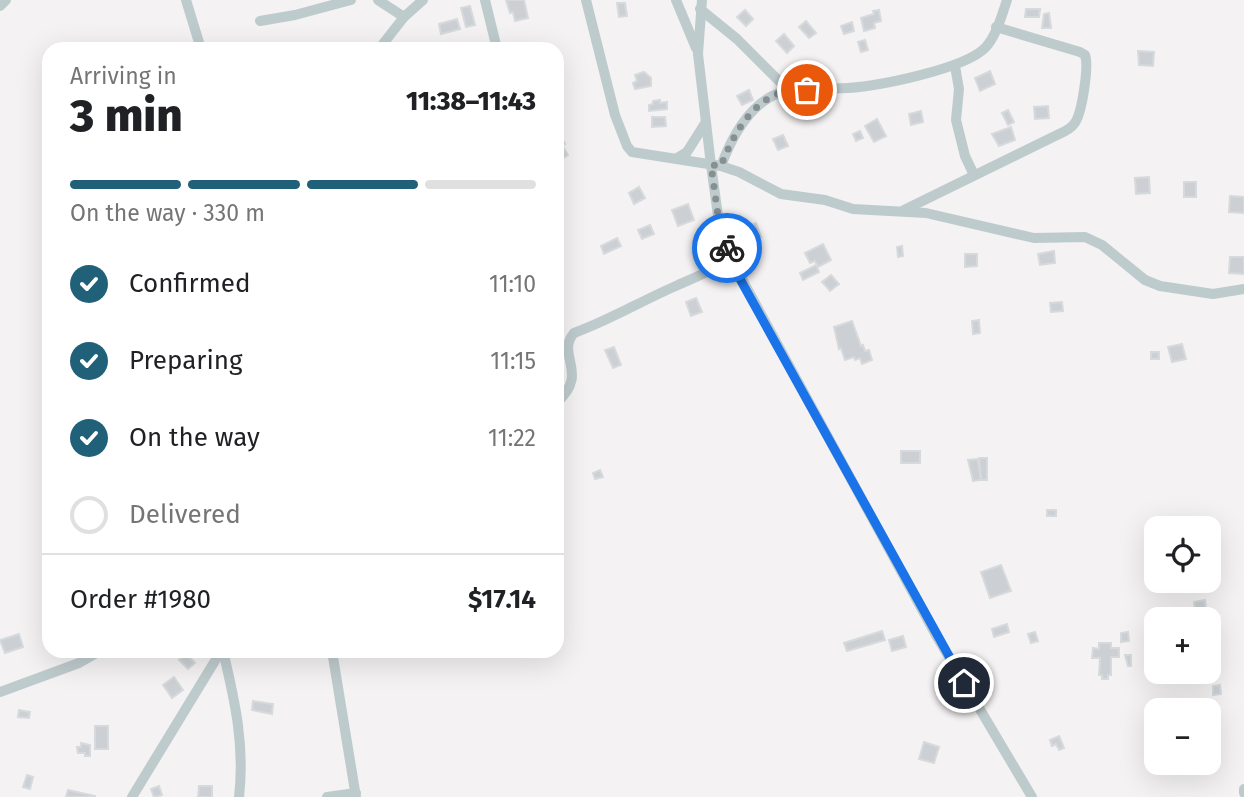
<!DOCTYPE html>
<html lang="en">
<head>
<meta charset="utf-8">
<style>
	:root { --surface:#fff; --page:#f6f6f6; --text:#202124; --muted:#757577; --line:#e0e0e0; --accent:#206078 }
	body { margin:0; font-family:"Fira Sans",sans-serif; background:var(--page); color:var(--text); height:100vh; display:flex; flex-direction:column; font-size:26px; white-space:nowrap }
	* { box-sizing:border-box; margin:0 }
	p { font-size:23px; color:var(--muted) }
	.icon { flex:none; width:38px; height:38px; fill:none; stroke:currentColor; stroke-width:2; stroke-linecap:round; stroke-linejoin:round }
	.map { position:relative; flex:1; overflow:hidden }
	.side { position:absolute; left:42px; top:42px; width:522px; height:616px; display:flex; flex-direction:column; background:var(--surface); border-radius:21px; box-shadow:0 7px 28px #0002 }
	.side>* { flex:none }
	.controls { position:absolute; left:1144px; top:516px; display:grid; gap:14px }
	.controls a { display:grid; place-items:center; width:77px; height:77px; border-radius:14px; background:var(--surface); box-shadow:0 7px 28px #0002; font-size:35px }
	.pin { position:absolute; display:grid; place-items:center; width:60px; height:60px; color:#fff; margin:-30px; border:4px solid #fff; border-radius:50%; box-shadow:0 2px 7px #0007 }
	.courier { position:absolute; display:grid; place-items:center; width:70px; height:70px; margin:-35px; border:5px solid #1a73e8; border-radius:50%; background:#fff; color:#222; box-shadow:0 2px 9px #0007 }
	.overview em { font-style:normal; font-weight:800 }
	.overview div { display:flex; flex-direction:column-reverse }
	.overview { display:flex; align-items:center; justify-content:space-between; height:119px; padding:0 28px }
	h1 { font-size:46px; font-weight:800; line-height:52px }
	.bar { display:grid; grid-template-columns:repeat(4,1fr); gap:10px 7px; align-content:center; height:84px; padding:0 28px }
	.bar i { height:9px; border-radius:5px; background:var(--line) }
	.bar .on { background:var(--accent) }
	.bar p { grid-column:span 4 }
	.line { display:flex; align-items:center; gap:18px; padding:0 28px; border-top:2px solid var(--line) }
	.line div { flex:1 }
	ol { padding:0 28px; list-style:none }
	li { display:flex; align-items:center; gap:21px; height:77px }
	li p { margin-inline-start:auto }
	li .icon { padding:7px; border-radius:50%; background:var(--accent); color:#fff; stroke-width:4 }
	li:last-child { color:var(--muted) }
	li i { width:38px; height:38px; border:4px solid var(--line); border-radius:50% }
	.map>svg:first-child { display:block }
</style>
</head>
<body>
<div class="map">
<svg width="1244" height="797" viewBox="0 0 1244 797">
	<rect width="100%" height="100%" fill="#f4f2f2"/>
	<g fill="#ccd0d4" stroke="#d6dadc" stroke-width="2">
		<path d="M506 0H524L528 18 515 21 513 12 510 13Z"/>
		<path d="M617 3H625L627 16 619 17Z"/>
		<path d="M470 6 475 25 466 27 461 8Z"/>
		<path d="M1026 9H1040L1039 17H1025Z"/>
		<path d="M745 10 753 19 746 26 737 17Z"/>
		<path d="M879 10 881 21 874 23 875 28 864 31 861 18 874 14 873 11Z"/>
		<path d="M1049 13 1051 28H1042L1044 14Z"/>
		<path d="M457 19 460 29 441 34 439 24Z"/>
		<path d="M806 21 816 33 809 38 799 27Z"/>
		<path d="M852 22 854 31 844 34 841 26Z"/>
		<path d="M784 34 794 46 787 53 776 41Z"/>
		<path d="M865 40 868 50 861 52 858 42Z"/>
		<path d="M1138 51 1154 52 1153 66 1139 65Z"/>
		<path d="M990 71 995 84 980 91 975 78Z"/>
		<path d="M644 72 651 78V86L635 89 633 83 637 81 635 75Z"/>
		<path d="M749 90 753 100 742 105 737 96Z"/>
		<path d="M660 100V103L667 102V109L649 111V105L653 104V101Z"/>
		<path d="M1048 106 1049 118 1035 119 1034 107Z"/>
		<path d="M1008 110 1014 122 1008 125 1002 113Z"/>
		<path d="M921 111 923 122 911 125 909 114Z"/>
		<path d="M652 117H665L666 126 652 127Z"/>
		<path d="M877 119 886 136 874 142 865 126Z"/>
		<path d="M1011 127 1015 140 999 146 992 134Z"/>
		<path d="M860 131 863 138 856 141 853 134Z"/>
		<path d="M560 135 565 144 562 145 568 155 556 163V137Z"/>
		<path d="M783 135 788 146 778 150 773 139Z"/>
		<path d="M1149 177 1150 193 1136 194 1135 178Z"/>
		<rect x="1184" y="182" width="12" height="15"/>
		<path d="M639 187 645 198 634 204 629 193Z"/>
		<path d="M1230 196 1244 197V213L1229 212Z"/>
		<path d="M688 204 694 220 678 226 672 210Z"/>
		<path d="M756 223 761 237 751 242 745 227Z"/>
		<path d="M650 225 654 234 642 239 638 230Z"/>
		<path d="M617 238 621 246 604 254 601 246Z"/>
		<path d="M823 244 831 260 818 267 815 261 810 263 805 253Z"/>
		<path d="M902 246 903 256 898 257 897 247Z"/>
		<path d="M1054 251 1055 263 1040 265 1038 254Z"/>
		<path d="M965 254H977V266L965 267Z"/>
		<path d="M1230 257H1244V274L1229 273Z"/>
		<path d="M816 265 819 272 803 280 800 273Z"/>
		<path d="M831 275 839 284 830 291 822 282Z"/>
		<path d="M696 298 702 312 691 316 686 302Z"/>
		<path d="M1062 302 1063 311 1051 312 1050 303Z"/>
		<path d="M979 320 980 333 973 334 972 321Z"/>
		<path d="M852 321 861 346 863 345 865 351 869 350 872 360 862 364 860 358 855 360 854 357 845 360 841 348 839 349 834 327Z"/>
		<path d="M1182 344 1186 359 1172 362 1168 347Z"/>
		<path d="M614 347 621 365 613 368 605 350Z"/>
		<rect x="1151" y="352" width="8" height="7"/>
		<rect x="901" y="451" width="19" height="12"/>
		<path d="M979 458H987V480H981Z"/>
		<path d="M978 459 981 480 973 481 968 460Z"/>
		<path d="M600 470 603 477 595 479 593 473Z"/>
		<rect x="1047" y="510" width="9" height="6"/>
		<path d="M1001 565 1011 591 990 598 981 572Z"/>
		<path d="M1205 600 1206 610 1195 611 1194 602Z"/>
		<path d="M1007 624 1009 632 994 637 992 629Z"/>
		<path d="M882 631 885 640 847 651 844 643Z"/>
		<path d="M1035 632 1038 641 1031 643 1028 634Z"/>
		<path d="M1128 632 1129 641 1121 642V633Z"/>
		<path d="M19 634 23 647 5 653 0 640Z"/>
		<path d="M903 636 906 647 892 651 889 640Z"/>
		<path d="M1099 643H1111V648H1119V657H1111V675H1108V679H1102V675H1099L1100 658H1092L1093 648 1099 649Z"/>
		<path d="M186 653 195 663 188 669 179 660Z"/>
		<path d="M1125 655H1131V666H1128Z"/>
		<path d="M174 677 183 690 172 698 163 685Z"/>
		<path d="M1220 685 1221 694 1213 695V686Z"/>
		<path d="M253 701 273 704 272 714 252 710Z"/>
		<path d="M19 710 30 712 29 718 18 717Z"/>
		<rect x="95" y="726" width="13" height="23"/>
		<path d="M1059 736 1064 748 1059 750 1056 744 1052 746 1050 740Z"/>
		<path d="M924 742 939 747 934 763 919 759Z"/>
		<path d="M81 743 90 745V756H85V753H78L77 747H81Z"/>
		<path d="M27 775 33 777 30 789 23 787Z"/>
		<path d="M159 786 162 795 154 797 151 789Z"/>
		<path d="M199 786H212V797H198Z"/>
		<path d="M68 790 95 796V797H66Z"/>
	</g>
	<g fill="none" stroke-linecap="round" stroke-linejoin="round">
		<g stroke="#becbcd" stroke-width="10">
			<path d="M186 0 201 49"/>
			<path d="M378 0 404 17"/>
			<path d="M485 0 497 49"/>
			<path d="M586 0 615 115 627 146 632 152 721 166C731 139 749 104 779 93 800 86 826 89 848 88 879 86 964 69 985 48 996 37 1002 15 1007 0"/>
			<path d="M676 0 696 48"/>
			<path d="M702 0 698 54 711 165 719 223 731 259 937 637 1032 797"/>
			<path d="M0 6 6 0"/>
			<path d="M700 9 737 39 789 91"/>
			<path d="M260 21 295 15 351 0"/>
			<path d="M379 49 404 17 423 0"/>
			<path d="M955 66 959 89 956 120 965 156 974 175"/>
			<path d="M677 158 687 152 706 122"/>
			<path d="M721 166 739 172 781 194 825 200 853 209 926 213 1034 238 1085 237 1102 245 1145 280 1160 286 1213 294 1244 289"/>
			<path d="M904 210 1055 136C1061 133 1070 130 1074 124 1082 115 1089 66 1085 55L1080 52 996 27"/>
			<path d="M556 403C591 373 555 355 574 333 610 320 643 300 678 285 699 276 711 271 731 259"/>
			<path d="M223 651C235 701 245 746 239 797"/>
			<path d="M332 651 356 797"/>
			<path d="M0 692 79 663 100 651"/>
			<path d="M1244 789V793"/>
			<path d="M132 797 221 651"/>
			<path d="M327 797 356 793"/>
		</g>
	</g>
	<g fill="none" stroke-linecap="round" stroke-linejoin="round">
		<path stroke="#869092" stroke-width="7" stroke-dasharray="0 12.6" d="M727 248 719 223 711 165 721 166C731 139 749 105 779 93 788 90 797 90 807 90"/>
		<path stroke="#1a73e8" stroke-width="9" d="M727 248 740 279 964 683"/>
	</g>
</svg>
<div class="controls">
<a><svg class="icon" aria-label="locate" viewBox="0 0 24 24"><circle cx="12" cy="12" r="6"/><path d="M12 2v4M12 18v4M2 12h4M18 12h4"/></svg></a>
<a>+</a>
<a>−</a>
</div>
<div class="pin" style="left:807px;top:90px;background:#ea580c"><svg class="icon" aria-label="bag" viewBox="0 0 24 24"><path d="M5 8h14l-1 12H6zM9 8a3 3 0 0 1 6 0"/></svg></div>
<div class="pin" style="left:964px;top:683px;background:#1f2937"><svg class="icon" aria-label="home" viewBox="0 0 24 24"><path d="M3 11l9-7 9 7M6 9v11h12V9"/></svg></div>
<div class="courier" style="left:727px;top:248px"><svg class="icon" aria-label="bike" viewBox="0 0 24 24"><circle cx="6" cy="16" r="4"/><circle cx="18" cy="16" r="4"/><path d="M6 16l4-8h5l3 8M10 8l3 8H6M13 5h3"/></svg></div>
<section class="side">
<div class="overview"><div><h1>3 min</h1><p>Arriving in</p></div><em>11:38–11:43</em></div>
<div class="bar"><i class="on"></i><i class="on"></i><i class="on"></i><i></i><p>On the way · 330 m</p></div>
<ol>
<li><svg class="icon" aria-label="check" viewBox="0 0 24 24"><path d="M5 12l5 5 9-10"/></svg>Confirmed<p>11:10</p></li>
<li><svg class="icon" aria-label="check" viewBox="0 0 24 24"><path d="M5 12l5 5 9-10"/></svg>Preparing<p>11:15</p></li>
<li><svg class="icon" aria-label="check" viewBox="0 0 24 24"><path d="M5 12l5 5 9-10"/></svg>On the way<p>11:22</p></li>
<li><i></i>Delivered</li>
</ol>
<div class="line" style="height:91px"><div>Order #1980</div><b>$17.14</b></div>
</section>
</div>
</body>
</html>
